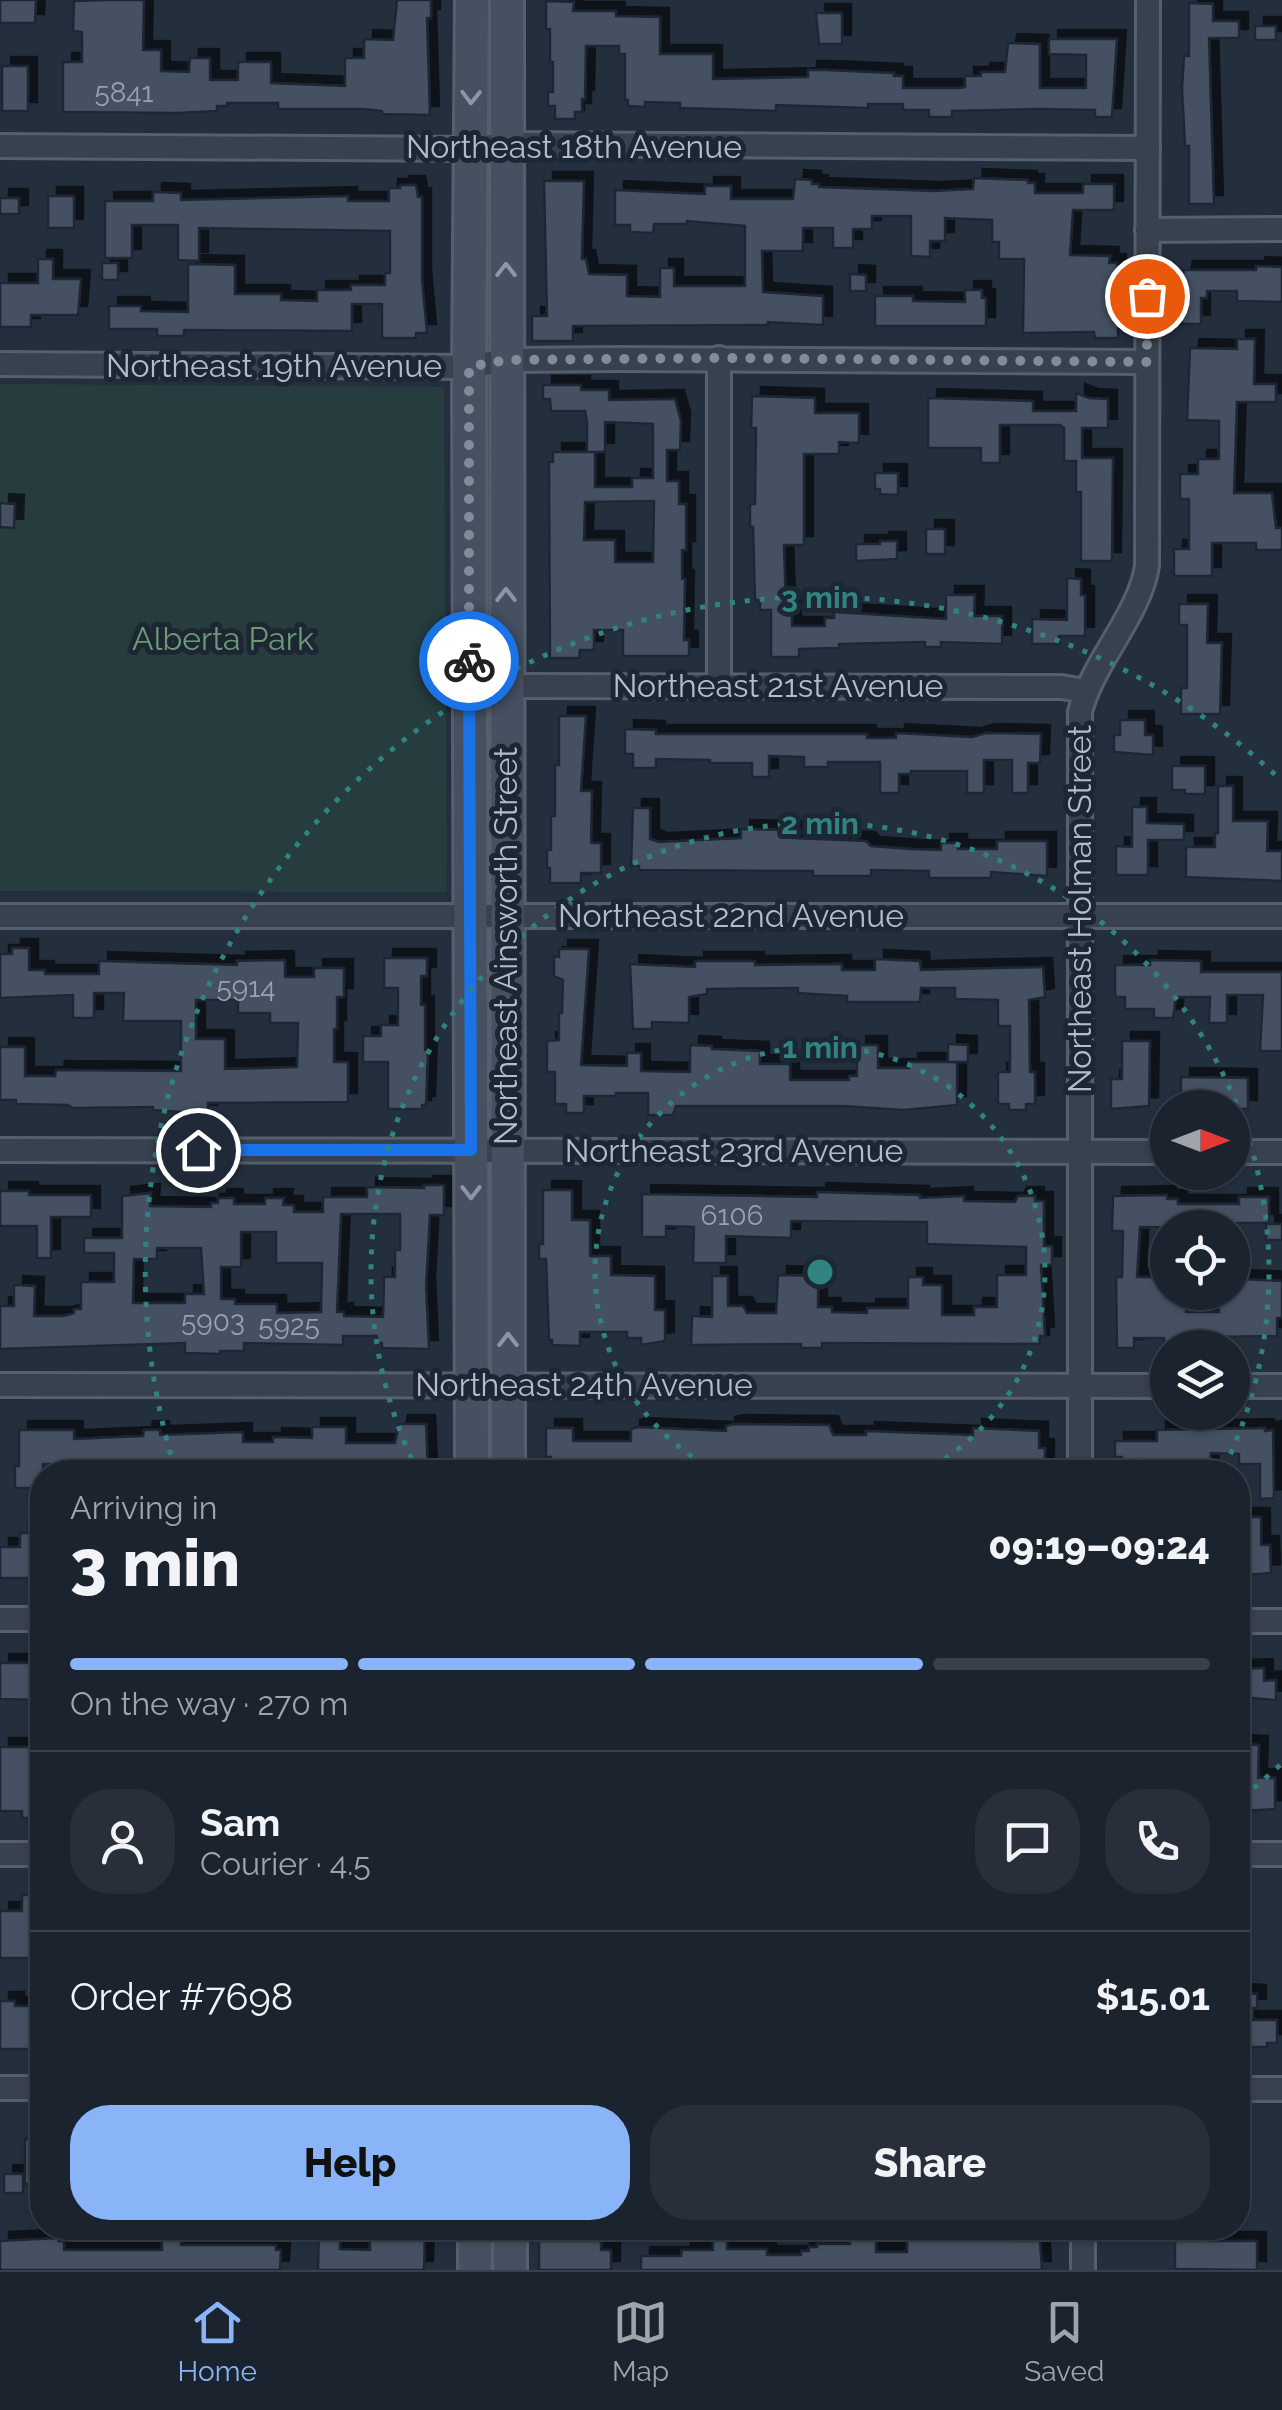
<!DOCTYPE html>
<html lang="en">
<head>
<meta charset="utf-8">
<style>
	:root { --surface:#1b232e; --page:#282f3a; --text:#f1f3f6; --muted:#a0a4aa; --line:#39404a; --accent:#8ab4f8 }
	body { margin:0; font-family:Raleway,sans-serif; background:var(--page); color:var(--text); height:100vh; display:flex; flex-direction:column; font-size:38px; white-space:nowrap }
	* { box-sizing:border-box; margin:0 }
	p { font-size:32px; color:var(--muted) }
	.icon { flex:none; width:55px; height:55px; fill:none; stroke:currentColor; stroke-width:2; stroke-linecap:round; stroke-linejoin:round }
	.map { position:relative; flex:1; overflow:hidden }
	.panel { position:absolute; left:30px; top:1460px; width:1220px; height:780px; display:flex; flex-direction:column; background:var(--surface); border-radius:40px; box-shadow:0 2px 8px #0004,0 0 0 2px var(--line) }
	.panel>* { flex:none }
	.needle { width:65px; rotate:90deg }
	.controls { position:absolute; left:1150px; top:1090px; display:grid; gap:20px }
	.controls a { display:grid; place-items:center; width:100px; height:100px; border-radius:50%; background:var(--surface); box-shadow:0 2px 8px #0004,0 0 0 2px var(--line); font-size:50px }
	.pin { position:absolute; display:grid; place-items:center; width:85px; height:85px; color:#fff; margin:-42px; border:5px solid #fff; border-radius:50%; box-shadow:0 2px 10px #0007 }
	.courier { position:absolute; display:grid; place-items:center; width:100px; height:100px; margin:-50px; border:8px solid #1a73e8; border-radius:50%; background:#fff; color:#222; box-shadow:0 2px 12px #0007 }
	.overview em { font-style:normal; font-weight:800 }
	.overview div { display:flex; flex-direction:column-reverse }
	.overview { display:flex; align-items:center; justify-content:space-between; height:170px; padding:0 40px }
	h1 { font-size:65px; font-weight:800; line-height:75px }
	.bar { display:grid; grid-template-columns:repeat(4,1fr); gap:15px 10px; align-content:center; height:120px; padding:0 40px }
	.bar i { height:12px; border-radius:8px; background:var(--line) }
	.bar .active { background:var(--accent) }
	.bar p { grid-column:span 4 }
	.line { display:flex; align-items:center; gap:25px; padding:0 40px; border-top:2px solid var(--line) }
	.line div { flex:1 }
	.round { display:grid; place-items:center; flex:none; width:105px; height:105px; border-radius:40px; background:var(--page) }
	.cta { display:flex; gap:20px; margin-top:auto; padding:20px 40px }
	.cta a { flex:1; height:115px; border-radius:40px; background:var(--accent); color:#111; font-size:40px; font-weight:800; line-height:115px; text-align:center }
	.cta a+a { background:var(--page); color:var(--text) }
	.menu { display:flex; justify-content:space-around; align-items:center; height:140px; border-top:2px solid var(--line); background:var(--surface); font-size:28px; color:var(--muted) }
	.menu a { display:grid; justify-items:center; gap:5px }
	.menu .active { color:var(--accent) }
	.map>svg:first-child { display:block }
</style>
</head>
<body>
<div class="map">
<svg width="1282" height="2270" viewBox="0 0 1282 2270">
	<defs>
		<filter id="shadow"><feDropShadow dx="9" dy="-9" stdDeviation="0" flood-color="#0009"/></filter>
	</defs>
	<rect width="100%" height="100%" fill="#242f3e"/>
	<g fill="#263c3f">
		<path d="M485 171H493V333L484 335Z"/>
		<path d="M488 381 495 384 496 651 489 655 481 653V383Z"/>
		<path d="M0 384 444 387 447 892 0 891Z"/>
		<path d="M487 706H493L496 886 489 889 482 886 481 710Z"/>
		<path d="M490 939 497 942 500 1117 490 1122 479 1116 481 942Z"/>
		<path d="M485 1175H495L502 1352 480 1353Z"/>
	</g>
	<g fill="#455162" stroke="#1f2835" stroke-width="2.5" fill-rule="evenodd" filter="url(#shadow)">
		<path d="M0 0H36L35 23H0Z"/>
		<path d="M108 0H144L143 50H161V71L189 72 190 58H210V80H238V62H271V83L345 86V58H364V39L393 40 397 0H431V18H427L430 115 382 114V111L364 109H278V103H227V106H217V111L178 113 63 112V62H82V32L73 31 74 1Z"/>
		<path d="M546 1 574 2 573 11H616V16L660 17V54H713V79L808 77V70H825L894 73V76H903V88H960L965 87V76H981V72H1005L1008 43 1040 44V88H1086V55L1049 54V39H1117L1112 117H1095V110L1040 109 952 111V117H929V110H903V104H868V108L776 105V111L680 108V103L645 102V107L628 106V100H625V54H619V46H586L585 99H582V112H575V119H555V106H548V92H553V62H550V29H546Z"/>
		<path d="M1189 3 1213 4V21H1239V38H1209L1214 204H1189V146H1185L1182 89 1184 56H1189Z"/>
		<path d="M816 13H842V44H819Z"/>
		<rect x="1255" y="26" width="21" height="14"/>
		<rect x="2" y="66" width="26" height="45"/>
		<path d="M974 178 1028 180V183H1035V193H1083V184H1114V210H1073L1070 255 1110 256 1109 263H1117V289H1113L1114 321H1118V338H1095L1094 332 1023 333 1024 259H999V242H992V220L945 218V241H930V257L911 256V216H872V229H853V248H833V228H803V251H762L763 292 823 296V325L768 322V325L573 326V341H532V316H547L544 181H584L582 259H586L589 274 627 275V296L660 297V268H674V286H745V226L687 221V224H654L653 233 630 232V225H615V190L705 194V186H731V199H793L795 179 812 180V184H819V187L934 191 973 189Z"/>
		<path d="M400 185H416L418 197H422V279L427 333H416V338H382V304H352V331L184 330V336H157V329H109V306H141V311L188 312V264L235 265V294H281V300L317 301V290H351V285H385V273H390V231L199 228V261L178 260V225H132V258H105V201H153V192L181 193V200L348 196V201H389V188H400Z"/>
		<rect x="48" y="196" width="26" height="32"/>
		<rect x="0" y="198" width="19" height="16"/>
		<path d="M38 259H53V279H81L78 315H31V327H0V283H38Z"/>
		<rect x="102" y="263" width="16" height="17"/>
		<path d="M1256 266 1282 267V302L1237 301V291H1207V298H1201V324H1182V308H1170V293H1179L1184 270H1256Z"/>
		<path d="M850 274 866 275V291H850Z"/>
		<path d="M965 290H982V298H986V326H875V296H913V301L965 302Z"/>
		<path d="M1237 339H1255L1254 384H1276V402H1237L1234 493H1272L1276 528H1282V550H1256V543H1212V576H1174V549H1189V499H1180V474H1198V459H1219V421L1187 420 1190 348 1237 349Z"/>
		<path d="M543 385H581V390H609V400L675 399 681 421 680 450H667V481H679V504H686V550H682V579H685L684 640H689V656H623V630H594V650H580L579 658H550L549 462H553V452H587V422L585 411H551L550 399H543ZM605 422 653 424V478H632V487H595V452H587H605ZM654 501 653 562H615V540H584L585 502Z"/>
		<path d="M1076 393 1089 398 1108 399V428H1082V458H1113L1112 561H1081V492H1076V461H1064V428L1060 425H1000V463H981V448H928V398L1033 401V411H1076Z"/>
		<path d="M752 396 815 398V413H859V443L839 442V454H804V545H784L786 609H792V626H825V618H834V612L946 619V595H975L974 616H1002V644L941 642V647H925V642L839 644V648L799 649V657H771V610H760V600H755L753 527H750V504H755L756 428H751Z"/>
		<path d="M875 473H898V495L880 494V489H875Z"/>
		<path d="M0 503 15 504 14 528 0 527Z"/>
		<rect x="926" y="529" width="19" height="25"/>
		<path d="M880 541H897V559L856 561V544H880Z"/>
		<path d="M1067 578 1081 579V595H1085V636H1059V644H1032V619L1067 620Z"/>
		<path d="M1179 604H1208L1207 643H1222L1220 714H1181V688H1187V625H1179Z"/>
		<path d="M559 716H586L581 791H592L591 843H601V873H581V883H550V868H547V850H551V816H555V765H559Z"/>
		<path d="M1120 720H1145V735H1153V755L1114 752V735H1120Z"/>
		<path d="M625 729 656 730V734H867V738H896V733L972 737 986 733 1041 734 1040 763H1028V793H1012V760H984V793H967V771H911V774H899V793H880V762H828V767H804V757L769 756V777H752V763H710V760L656 759V768H633V754H625Z"/>
		<path d="M1172 766H1205V794H1185V790H1172Z"/>
		<path d="M1218 786H1233V821H1268L1267 851H1282V881L1186 877V847H1215V833H1218Z"/>
		<path d="M1132 807H1147V823L1184 824V840H1148V875H1116V846L1132 847Z"/>
		<path d="M633 808H650V839L659 842 741 838V829L793 830V838L866 841 871 846 912 849 941 850V843H958V849H997V841H1047V876L991 872V878H929V871L871 870V876H813V871L639 870V866H631Z"/>
		<path d="M12 948H29V970H45V974H99V961L237 965V961L285 960V977H314V968H344V997H337V1029H334V1062H348V1102L208 1103V1114L153 1110V1107L73 1108 68 1105 16 1104V1100H0V1047H25V1076H55L56 1070 181 1071V1021H123L124 993H94V1018H73V995L0 998V954H12ZM196 1000H238V1013H270V1023H298L297 1067 225 1069V1039H196Z"/>
		<path d="M559 949H589L581 1065 627 1066V1053H641V1071L690 1072V1045L712 1046V1049L760 1051V1064H790V1080H849V1076H857V1045H878V1068H909V1062H957V1105L904 1110 843 1106H676L673 1115H648V1093H616V1096H584V1113H566V1104H555V1072H547V1041L559 1040V1013H562L563 980 554 976V956L559 957Z"/>
		<path d="M384 958H427V976H421V1005H425V1050H428L426 1105H422V1109H388V1062H363V1036H381V1025H398V988H384Z"/>
		<path d="M875 959 920 961 921 970 1043 967 1045 997 1029 1000 1030 1072H1035V1104H1026V1110H1009V1104H998V1072H1010V1026H998V1000L955 999V988H921L920 1002H847V996L798 993V988L707 989V994L689 997V1023L652 1022V1029H633L630 964 695 967V961H755V965L842 964V970H875Z"/>
		<path d="M1150 960 1201 961V972H1282V1051H1260L1263 995H1227V1023H1209L1210 997H1176L1173 1018H1154V1009H1125V997H1116L1115 993V965H1150Z"/>
		<path d="M1122 1041H1150L1149 1106 1111 1109V1079H1122Z"/>
		<path d="M948 1044 968 1045V1062H948Z"/>
		<path d="M1181 1077 1248 1078V1109L1181 1108Z"/>
		<path d="M424 1185H444V1215H430L426 1286 429 1349 382 1348V1343H377V1336H343V1345L244 1343V1351H220V1354L185 1353V1343L0 1349V1306H14V1285L35 1286 34 1316H63L74 1313V1309H81V1282H114V1253H84V1238H122V1196L151 1193 150 1206 211 1207V1203H218V1198H234V1204H265V1198H284L283 1205H294V1212H323V1197H367V1187L424 1188ZM341 1214H400V1250H395V1277H384L383 1317 344 1316V1312H337ZM241 1232H276V1263H322L321 1312 277 1313V1304H235V1299H221V1267H241ZM157 1248H201L204 1294H185V1303H133L134 1259H157Z"/>
		<path d="M543 1190H572V1220H590V1256H611V1275L655 1276V1310H665V1341L641 1345V1338H627V1332H580V1346L552 1345V1340H549L546 1259H539V1244H543Z"/>
		<path d="M0 1191H29V1195H91V1217H51V1258H37V1226H0Z"/>
		<path d="M817 1192 920 1195V1198L964 1196V1201L1015 1202 1018 1196H1035V1201H1044V1246H1052V1265H1041L1045 1336H1040V1344L822 1343V1348H801V1344L691 1345 692 1316 712 1317V1276H728V1306H743L747 1313H776L778 1275 818 1276V1307H832V1312L867 1313V1308H908V1277H923V1285H942V1315H974V1307H997V1275H1026V1247L927 1244V1222L791 1221V1238L726 1236V1263H693L694 1227 666 1226V1237H642V1194L817 1197Z"/>
		<path d="M1167 1195V1199H1178V1204H1239V1197H1269V1223H1235V1228L1140 1227 1137 1277H1168V1292H1186V1312H1219V1292H1239V1279L1282 1281V1318H1277V1336L1214 1337V1340L1180 1343H1164V1338H1134V1348H1117L1116 1277H1122L1123 1231H1112L1113 1196Z"/>
		<rect x="1266" y="1224" width="16" height="16"/>
		<path d="M399 1424H426L428 1472H399V1465H360V1460H305V1469L253 1471H189V1462H131V1472H103V1465L43 1464 42 1488H15V1466H19V1430H74V1439L143 1436 144 1430H160V1435L243 1432V1442H273V1437L312 1438V1427H346V1443H395Z"/>
		<path d="M734 1424 829 1425 833 1435H866V1431L973 1435V1428L1039 1431V1448H1045V1472L1017 1471V1464H950V1472H935V1462H793V1471H778V1467H767V1463L706 1460 705 1472H678V1463L611 1461V1472H551V1457H546V1428H573V1441H631V1429L638 1427 726 1431V1426Z"/>
		<path d="M1265 1428V1431L1273 1430 1274 1498 1260 1499V1464H1239V1454L1211 1453 1209 1472H1192V1461L1139 1459V1472H1122V1457H1115V1441H1157V1430Z"/>
		<path d="M1238 1517H1261V1545H1270L1271 1573 1246 1575 1245 1535H1238Z"/>
		<path d="M20 1533H42V1578H0V1547H20Z"/>
		<path d="M0 1663H42V1700L0 1699Z"/>
		<path d="M1264 1668V1681L1276 1680V1700L1241 1697V1669Z"/>
		<path d="M1238 1744 1259 1745 1258 1778H1275V1809L1241 1811Z"/>
		<path d="M0 1747H31V1773H42V1810H38V1818H22V1811H0Z"/>
		<path d="M22 1895H42V1958H0V1911H22Z"/>
		<path d="M1238 1993 1257 1994V2008H1238Z"/>
		<path d="M0 2001H15V2006H42V2049H0Z"/>
		<path d="M1246 2020H1277V2043H1267V2047H1246Z"/>
		<rect x="25" y="2139" width="17" height="45"/>
		<rect x="4" y="2174" width="19" height="19"/>
		<path d="M162 2228H181V2245H276V2250H281L280 2270H0V2241L59 2238V2241H64V2250H162Z"/>
		<path d="M319 2228H340V2249L370 2250V2228H425L424 2270H318Z"/>
		<path d="M713 2228H727V2249H767V2255H801V2251H809V2247H817V2244H850V2240H876V2252H907V2228H941V2236H975V2228H1013V2241H1040L1042 2270H641V2256H681L682 2250H713Z"/>
		<path d="M539 2241H601V2250H611V2270H539Z"/>
		<path d="M1175 2241H1257V2270L1175 2269Z"/>
	</g>
	<g fill="none" stroke-linecap="round" stroke-linejoin="round">
		<defs>
			<g id="street">
				<path d="M0 146 470 149 507 144 1148 148"/>
				<path d="M1147 230 1282 229"/>
				<path d="M719 358V686"/>
				<path d="M0 364 469 367 506 360 620 359 1147 362"/>
				<path d="M469 686 1061 687 1086 691"/>
				<path d="M0 916H1282"/>
				<path d="M0 1150 1168 1152"/>
				<path d="M1232 1152H1282"/>
				<path d="M0 1385 1168 1386"/>
				<path d="M1232 1386H1282"/>
				<path d="M1080 1472V712C1092 663 1140 614 1147 566L1148 0"/>
				<path d="M0 1619H42"/>
				<path d="M1238 1621H1282"/>
				<path d="M0 1854H42"/>
				<path d="M1238 1854H1282"/>
				<path d="M0 2088H42"/>
				<path d="M1238 2089H1282"/>
				<path d="M1083 2228V2270"/>
			</g>
			<g id="secondary">
				<path d="M472 0 469 367 472 1472"/>
				<path d="M507 0 508 1472"/>
				<path d="M475 2228V2270"/>
				<path d="M510 2228V2270"/>
			</g>
		</defs>
		<use href="#street" stroke="#565f6c" stroke-width="28"/>
		<use href="#secondary" stroke="#565f6c" stroke-width="38"/>
		<use href="#street" stroke="#38414e" stroke-width="22"/>
		<use href="#secondary" stroke="#465061" stroke-width="32"/>
	</g>
	<defs><path id="oneway-chevron" d="M-2-3.5L2.5 0L-2 3.5" fill="none" stroke-width="1.6" stroke-linecap="round" stroke-linejoin="round" transform="scale(2.5)"/></defs>
	<g stroke="#8e96a5">
		<use href="#oneway-chevron" transform="translate(471 97) rotate(91)"/>
		<use href="#oneway-chevron" transform="translate(506 270) rotate(-90)"/>
		<use href="#oneway-chevron" transform="translate(506 595) rotate(-90)"/>
		<use href="#oneway-chevron" transform="translate(471 1192) rotate(90)"/>
		<use href="#oneway-chevron" transform="translate(508 1340) rotate(-90)"/>
	</g>
	<g fill="none" stroke-linecap="round" stroke-linejoin="round">
		<path stroke="#828b98" stroke-width="10" stroke-dasharray="0 18" d="M469 661V367L506 360 719 358 1147 362V296"/>
		<path stroke="#1a73e8" stroke-width="12" d="M198 1150H471L469 661"/>
	</g>
	<g fill="none" stroke="#308480" stroke-width="5" stroke-dasharray="5 10">
		<path d="M718 1472A225 225 0 1 1 922 1472"/>
		<path d="M418 1472A449 449 0 1 1 1222 1472"/>
		<path d="M1280 1765A674 674 0 0 1 1240 1799M175 1469A674 674 0 0 1 1280 779"/>
	</g>
	<g text-anchor="middle" stroke-width="10" stroke-linejoin="round" paint-order="stroke">
		<g font-size="28" fill="#98a1af">
			<text x="124" y="102">5841</text>
			<text x="246" y="997">5914</text>
			<text x="732" y="1225">6106</text>
			<text x="213" y="1331">5903</text>
			<text x="289" y="1335">5925</text>
		</g>
		<g font-size="32" fill="#b4bcc9" stroke="#1d2633">
			<text x="574" y="158">Northeast 18th Avenue</text>
			<text x="274" y="377">Northeast 19th Avenue</text>
			<text x="778" y="697">Northeast 21st Avenue</text>
			<text transform="translate(1080 909) rotate(-90)" y="11">Northeast Holman Street</text>
			<text x="731" y="927">Northeast 22nd Avenue</text>
			<text transform="translate(506 946) rotate(-90)" y="11">Northeast Ainsworth Street</text>
			<text x="734" y="1162">Northeast 23rd Avenue</text>
			<text x="584" y="1396">Northeast 24th Avenue</text>
		</g>
		<g font-size="32" fill="#6b9a76" stroke="#1d2633">
			<text x="223" y="650">Alberta Park</text>
		</g>
	</g>
	<circle cx="820" cy="1272" r="15" fill="#308480" stroke="#1d2633" stroke-width="5"/>
	<g font-size="30" text-anchor="middle" font-weight="bold" fill="#308480" stroke="#1d2633" stroke-width="10" stroke-linejoin="round" paint-order="stroke">
		<text x="820" y="608">3 min</text>
		<text x="820" y="834">2 min</text>
		<text x="820" y="1058">1 min</text>
	</g>
</svg>
<div class="controls">
<a><svg class="needle" viewBox="-14 -14 28 28"><path d="M0-13l5 13h-10z" fill="#e53935"/><path d="M0 13l5-13h-10z" fill="#a0a4aa"/></svg></a>
<a><svg class="icon" aria-label="locate" viewBox="0 0 24 24"><circle cx="12" cy="12" r="6"/><path d="M12 2v4M12 18v4M2 12h4M18 12h4"/></svg></a>
<a><svg class="icon" aria-label="layers" viewBox="0 0 24 24"><path d="M12 4l9 5-9 5-9-5zM3 14l9 5 9-5"/></svg></a>
</div>
<div class="pin" style="left:1147px;top:296px;background:#ea580c"><svg class="icon" aria-label="bag" viewBox="0 0 24 24"><path d="M5 8h14l-1 12H6zM9 8a3 3 0 0 1 6 0"/></svg></div>
<div class="pin" style="left:198px;top:1150px;background:#1f2937"><svg class="icon" aria-label="home" viewBox="0 0 24 24"><path d="M3 11l9-7 9 7M6 9v11h12V9"/></svg></div>
<div class="courier" style="left:469px;top:661px"><svg class="icon" aria-label="bike" viewBox="0 0 24 24"><circle cx="6" cy="16" r="4"/><circle cx="18" cy="16" r="4"/><path d="M6 16l4-8h5l3 8M10 8l3 8H6M13 5h3"/></svg></div>
<section class="panel">
<div class="overview"><div><h1>3 min</h1><p>Arriving in</p></div><em>09:19–09:24</em></div>
<div class="bar"><i class="active"></i><i class="active"></i><i class="active"></i><i></i><p>On the way · 270 m</p></div>
<div class="line" style="height:180px"><a class="round"><svg class="icon" aria-label="person" viewBox="0 0 24 24"><circle cx="12" cy="8" r="4"/><path d="M4 21q1-7 8-7t8 7"/></svg></a><div><b>Sam</b><p>Courier · 4.5</p></div><a class="round"><svg class="icon" aria-label="chat" viewBox="0 0 24 24"><path d="M4 5h16v11H9l-5 4z"/></svg></a><a class="round"><svg class="icon" aria-label="phone" viewBox="0 0 24 24"><path d="M5 4h4l2 5-3 2q2 4 5 5l2-3 5 2v4C11 20 4 13 5 4z"/></svg></a></div>
<div class="line" style="height:130px"><div>Order #7698</div><b>$15.01</b></div>
<div class="cta"><a>Help</a><a>Share</a></div>
</section>
</div>
<nav class="menu">
<a class="active"><svg class="icon" aria-label="home" viewBox="0 0 24 24"><path d="M3 11l9-7 9 7M6 9v11h12V9"/></svg>Home</a>
<a><svg class="icon" aria-label="map" viewBox="0 0 24 24"><path d="M3 6l6-2 6 2 6-2v14l-6 2-6-2-6 2zM9 4v14M15 6v14"/></svg>Map</a>
<a><svg class="icon" aria-label="saved" viewBox="0 0 24 24"><path d="M7 4h10v16l-5-4-5 4z"/></svg>Saved</a>
</nav>
</body>
</html>
